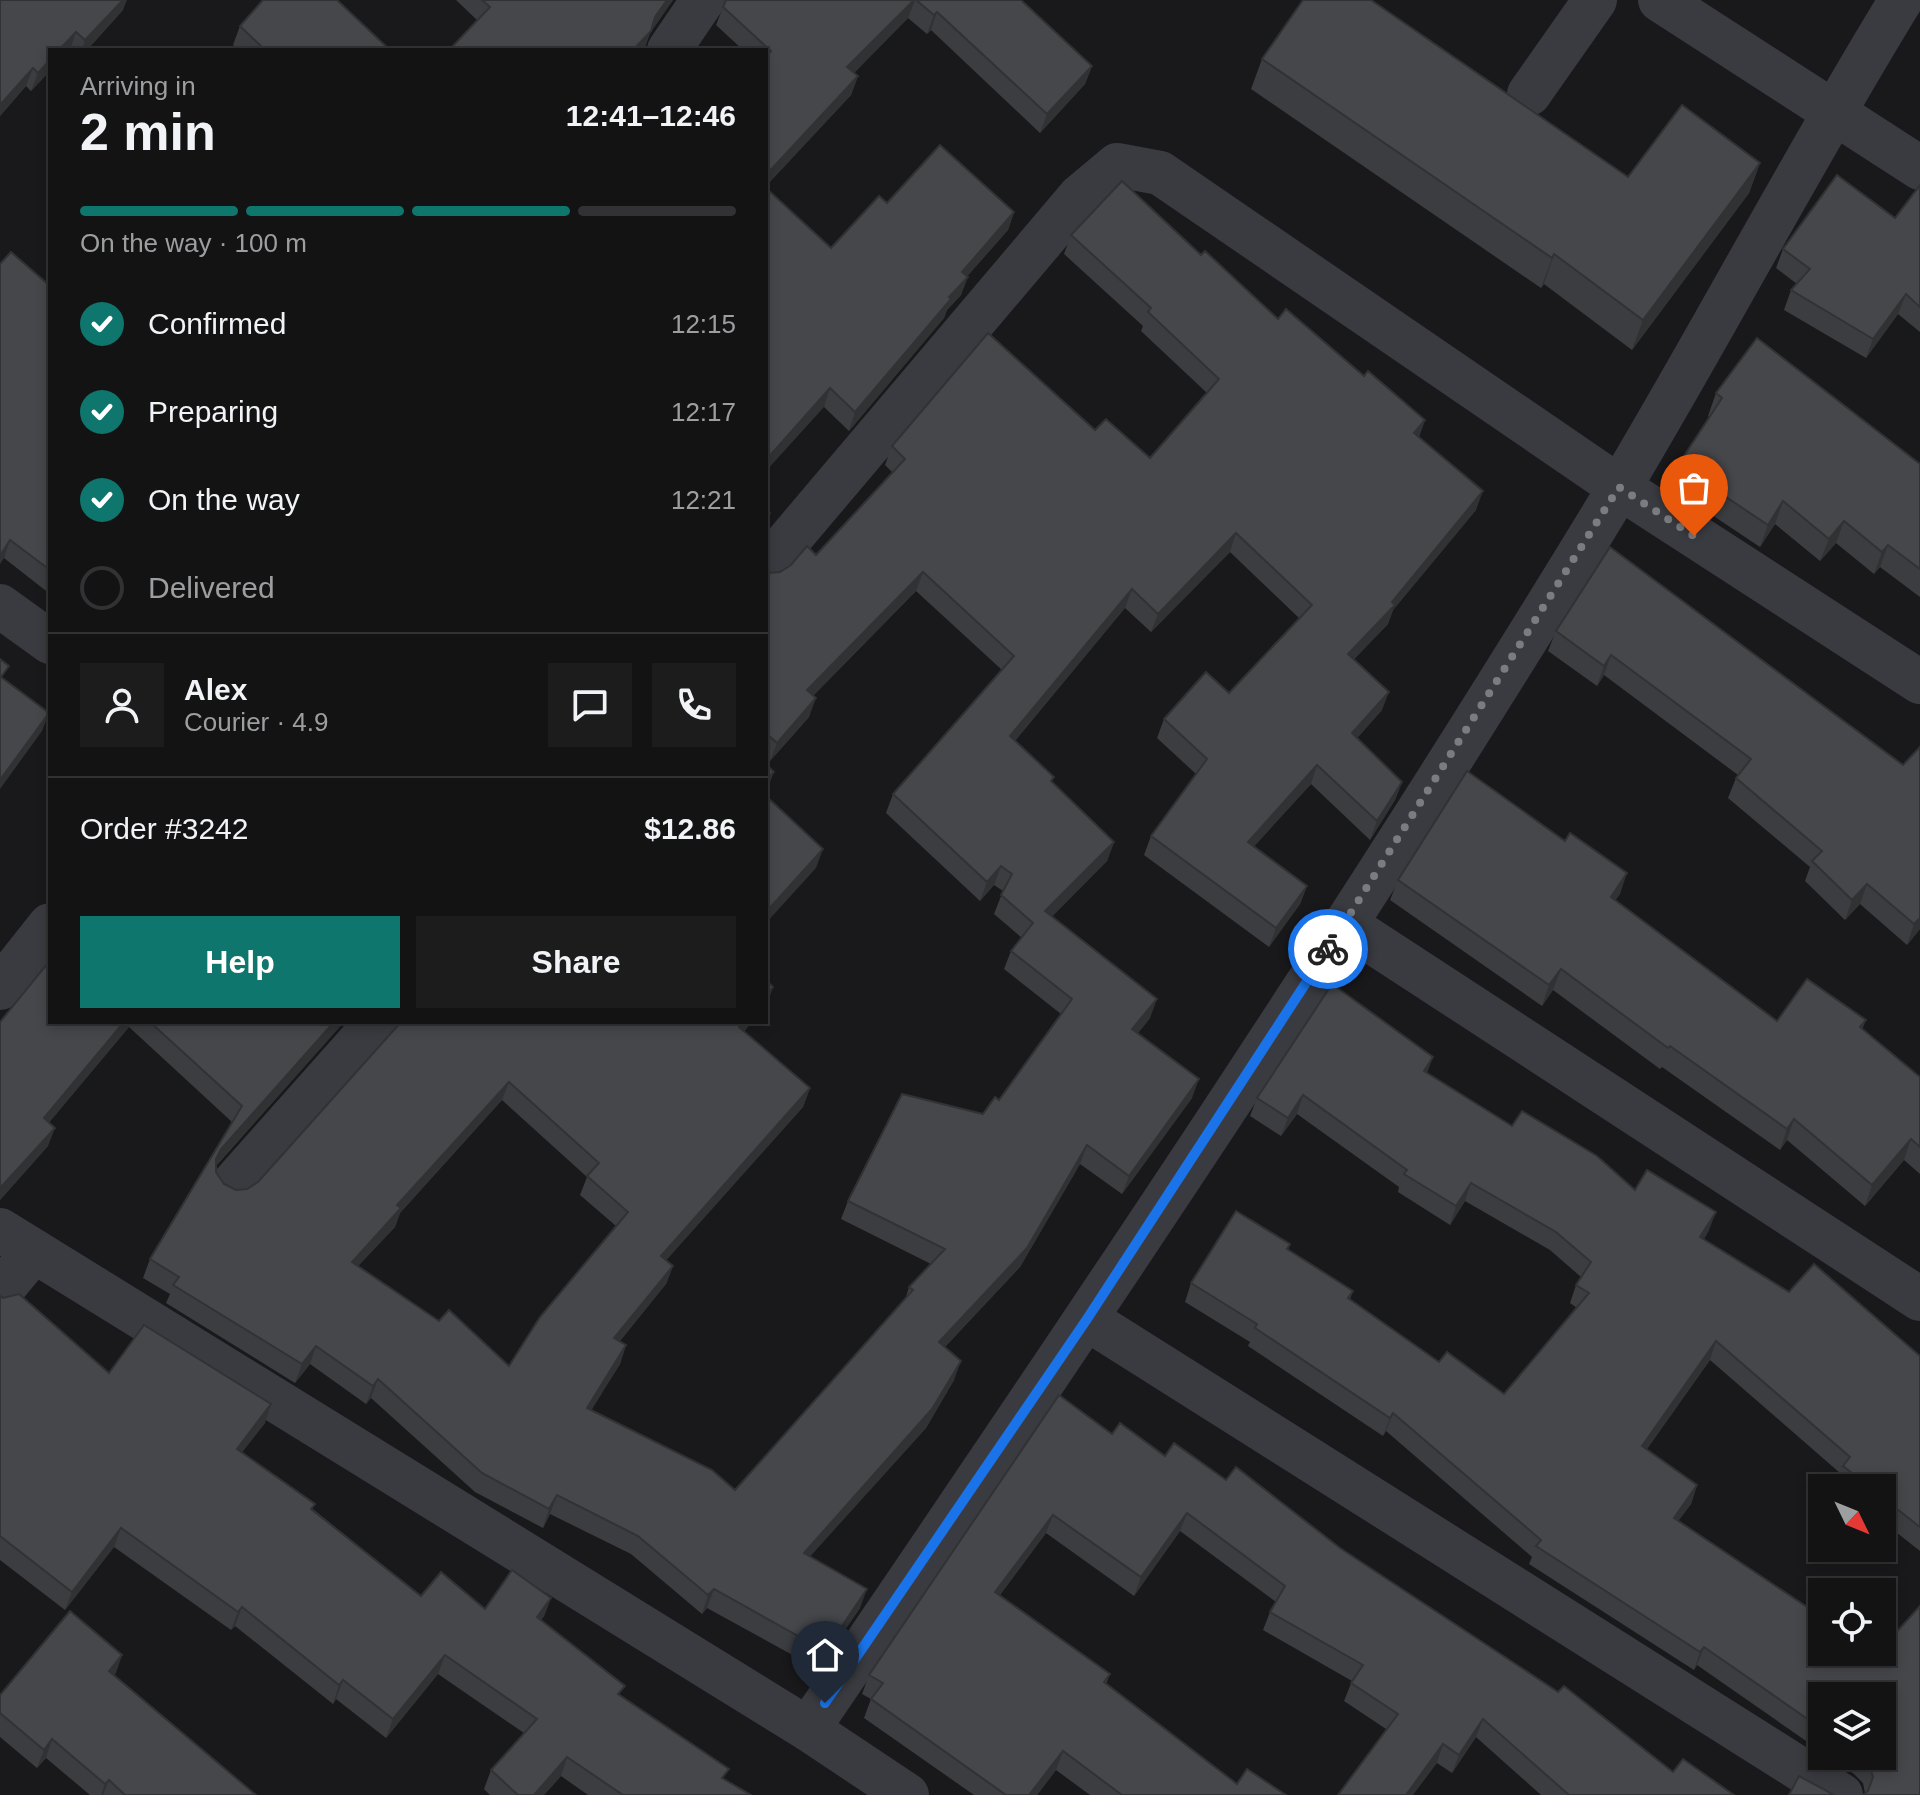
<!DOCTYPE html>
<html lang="en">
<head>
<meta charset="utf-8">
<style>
	:root { --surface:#131314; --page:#1c1c1d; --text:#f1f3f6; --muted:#9d9ea0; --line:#323234; --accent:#0f766e }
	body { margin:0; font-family:Arial,sans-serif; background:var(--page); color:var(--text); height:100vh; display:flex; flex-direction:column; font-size:30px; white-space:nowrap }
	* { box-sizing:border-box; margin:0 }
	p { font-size:26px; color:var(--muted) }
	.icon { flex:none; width:44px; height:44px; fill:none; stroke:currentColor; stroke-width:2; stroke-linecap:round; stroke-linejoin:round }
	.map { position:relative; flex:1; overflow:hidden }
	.sheet { position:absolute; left:48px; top:48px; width:720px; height:976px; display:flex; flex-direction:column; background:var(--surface); border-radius:0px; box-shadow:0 4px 12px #0003,0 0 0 2px var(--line) }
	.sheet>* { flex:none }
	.needle { width:52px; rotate:133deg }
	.controls { position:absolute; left:1808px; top:1474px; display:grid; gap:16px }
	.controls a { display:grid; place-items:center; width:88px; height:88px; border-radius:0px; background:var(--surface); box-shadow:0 4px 12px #0003,0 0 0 2px var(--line); font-size:40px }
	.pin { position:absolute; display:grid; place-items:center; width:68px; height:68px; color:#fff; margin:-82px -34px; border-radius:50% 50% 50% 0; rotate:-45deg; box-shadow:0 0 8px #0007 }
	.pin .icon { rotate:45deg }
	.courier { position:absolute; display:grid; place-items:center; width:80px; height:80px; margin:-40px; border:6px solid #1a73e8; border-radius:50%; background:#fff; color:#222; box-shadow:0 2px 10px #0007 }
	.overview em { font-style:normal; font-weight:700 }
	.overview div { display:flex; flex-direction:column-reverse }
	.overview { display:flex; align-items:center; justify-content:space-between; height:136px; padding:0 32px }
	h1 { font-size:52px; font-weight:700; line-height:60px }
	.bar { display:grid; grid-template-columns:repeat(4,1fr); gap:12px 8px; align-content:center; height:96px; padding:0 32px }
	.bar i { height:10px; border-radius:6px; background:var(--line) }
	.bar .current { background:var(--accent) }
	.bar p { grid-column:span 4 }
	.line { display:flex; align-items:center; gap:20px; padding:0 32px; border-top:2px solid var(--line) }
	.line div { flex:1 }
	.round { display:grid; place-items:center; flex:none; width:84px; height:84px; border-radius:0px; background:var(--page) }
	ol { padding:0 32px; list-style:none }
	li { display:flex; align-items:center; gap:24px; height:88px }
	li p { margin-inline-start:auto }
	li .icon { padding:8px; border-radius:50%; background:var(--accent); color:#fff; stroke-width:4 }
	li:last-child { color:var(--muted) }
	li i { width:44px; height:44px; border:4px solid var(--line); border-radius:50% }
	.action { display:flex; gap:16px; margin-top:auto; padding:16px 32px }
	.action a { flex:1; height:92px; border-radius:0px; background:var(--accent); color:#fff; font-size:32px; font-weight:700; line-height:92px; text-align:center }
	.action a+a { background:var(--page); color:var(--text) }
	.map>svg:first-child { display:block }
</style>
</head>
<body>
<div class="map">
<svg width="1920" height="1795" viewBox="0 0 1920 1795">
	<rect width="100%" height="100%" fill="#19191b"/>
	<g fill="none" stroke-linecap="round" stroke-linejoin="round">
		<g stroke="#3a3b40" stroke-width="44">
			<path d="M1660 0 1920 168"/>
			<path d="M669 50 703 0"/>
			<path d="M1529 94 1595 0"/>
			<path d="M766 567 1080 196 1117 165 1160 173 1619 487 1920 682"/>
			<path d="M0 606 50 642"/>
			<path d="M1345 924 1920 1299"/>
			<path d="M0 988 50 925"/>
			<path d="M233 1184 377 1022"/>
			<path d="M0 1230 808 1729"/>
			<path d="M0 1292 34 1251"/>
			<path d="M1087 1319 1841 1795"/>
			<path d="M907 1795 808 1729C1086 1321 1362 912 1618 490 1715 328 1802 161 1901 0"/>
		</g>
	</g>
	<g fill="#3c3d40" fill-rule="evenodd">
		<path d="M0 0 123 10 87 50H50V71L31 91 26 86 0 116Z"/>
		<path d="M456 0H673L650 33 644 50H449L477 20Z"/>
		<path d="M726 0H1021L1092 66 1085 84 1040 133 931 30 927 34 908 18 854 73 858 76 851 95 766 186V50H743L716 25Z"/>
		<path d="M240 26 390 50H238L233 45Z"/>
		<path d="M1262 59 1628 177 1760 163 1749 193 1632 350 1544 284 1541 288 1251 89Z"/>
		<path d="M1920 185V332L1898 314 1866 358 1784 310 1791 290 1797 284 1776 268 1783 249 1895 218Z"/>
		<path d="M887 203 1014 212 1008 230 967 276 961 295 947 310 944 318 849 431 824 407 831 248Z"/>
		<path d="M1071 235 1201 255 1278 319 1364 376 1425 420 1419 437 1476 510 1393 610 1388 624 1354 659 1382 710 1357 738 1402 782 1395 800 1370 840 1311 784 1254 846 1307 886 1300 904 1269 947 1144 855 1151 836 1196 774 1157 738 1164 719 1229 693 1299 618 1230 552 1151 632 1125 608 1015 741 1052 782 1114 842 1107 861 1052 916 1150 1018 1138 1033 1192 1098 1122 1194 1080 1164 1020 1267 945 1347 954 1380 926 1428 810 1556 860 1608 818 1669 707 1608 702 1614 631 1554 550 1514 543 1528 475 1492 371 1398 366 1404 310 1364 295 1383 166 1303 170 1294 143 1278 150 1259 232 1122 129 1027 49 1122 48 1146 0 1200V1022H344L216 1166V1172L224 1184 236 1190 247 1189 258 1182 401 1022H752L744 1031 810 1088 803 1107 666 1260 673 1266 666 1284 620 1341 626 1345 620 1364 591 1410 735 1490 905 1300 909 1287 931 1264 841 1219 848 1201 983 1114 999 1100 1061 1014 1004 969 1011 951 1022 938 994 914 1003 891 994 885 980 901 886 813 893 794 1002 670 916 591 813 696 809 717 770 761 766 758V572L769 573 780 572 816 555 893 473 885 465 892 446 1095 430 1150 458 1207 393 1141 331 1143 326 1064 254ZM502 1100 587 1177 580 1195 616 1226 509 1366 439 1321 358 1266 395 1227 400 1213Z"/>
		<path d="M50 286V594L4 558Z"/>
		<path d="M1716 393 1920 464V597L1880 567 1874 574 1836 543 1820 561 1775 524 1760 547 1670 487 1678 465 1709 417 1708 416Z"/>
		<path d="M1610 547 1920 929 1907 945 1860 904 1845 920 1805 881 1810 867 1728 798 1736 778 1738 775 1604 675 1597 686 1548 651 1556 631Z"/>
		<path d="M1398 880 1620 894 1615 900 1777 1021 1866 1020 1862 1029 1920 1077V1174L1904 1160 1865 1206 1787 1140 1780 1150 1662 1067 1660 1069 1553 990 1542 1006 1390 900Z"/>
		<path d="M1427 1073 1512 1126 1709 1230 1704 1239 1789 1292 1920 1356V1551L1882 1521V1488H1841L1836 1484 1840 1473 1710 1360 1647 1449 1697 1485 1691 1504 1678 1521 1920 1795 1865 1793 1863 1783 1854 1774 1828 1756H1882L1822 1696V1752L1697 1665 1694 1670 1529 1564 1532 1557 1386 1431 1383 1436 1248 1346 1250 1342 1185 1302 1191 1283 1290 1244 1288 1250 1353 1291 1350 1299 1439 1362 1504 1394 1577 1308 1570 1303 1576 1285 1581 1277 1550 1250 1465 1201 1450 1225 1398 1192 1399 1187 1297 1114 1281 1136 1250 1116 1257 1098Z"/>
		<path d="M0 1296 109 1373 265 1423 242 1452 421 1596 485 1609 551 1598 544 1616 541 1620 621 1696 725 1780 751 1795H588L561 1776 544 1795H490L484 1789 491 1770 524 1733 438 1674 386 1738 336 1699 333 1704 235 1626 231 1630 114 1547 65 1610 0 1560Z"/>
		<path d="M1112 1434 1226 1480 1340 1548 1673 1772 1734 1795H1541L1476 1737 1452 1773 1344 1701 1352 1681 1263 1630 1270 1612 1276 1602 1180 1531 1134 1596 1046 1533 1000 1595 1110 1674 1106 1684 1237 1784 1286 1795H1090L1056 1770 1037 1795H974L864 1718 871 1699 862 1694 869 1675Z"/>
		<path d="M122 1655 114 1675 256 1795H90L46 1758 37 1768 0 1737V1695Z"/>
	</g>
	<g fill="#313234">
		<path d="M123 0H127L123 10 87 50H82L85 40Z"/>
		<path d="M667 0H673L650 33 644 50H633Z"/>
		<path d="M915 0 908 18 841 86 847 67Z"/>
		<path d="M937 12 931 30 927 34 934 15Z"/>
		<path d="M76 32 70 50H59Z"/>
		<path d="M50 60V71L31 91 38 73Z"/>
		<path d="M1092 66 1085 84 1040 133 1047 114Z"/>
		<path d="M33 68 26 86 0 116V105Z"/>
		<path d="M858 76 851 95 766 186V175Z"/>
		<path d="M1760 163 1749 193 1632 350 1643 320Z"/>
		<path d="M1014 212 1008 230 957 288 968 277 961 295 947 310 944 318 849 431 855 412 949 297 962 272Z"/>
		<path d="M1554 254 1544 284 1541 288 1552 258Z"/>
		<path d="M1906 294 1898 314 1866 358 1873 339Z"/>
		<path d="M830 388 824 407 766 471V460Z"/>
		<path d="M1425 420 1418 439 1414 433Z"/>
		<path d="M1483 491 1476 510 1393 610 1388 624 1341 673 1348 654Z"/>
		<path d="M1783 501 1775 524 1760 547 1768 525Z"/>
		<path d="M1844 521 1836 543 1820 561 1829 539Z"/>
		<path d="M1236 533 1230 552 1151 632 1158 614Z"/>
		<path d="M10 540 4 558 0 564V556Z"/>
		<path d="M1888 545 1880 567 1874 574 1882 552Z"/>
		<path d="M923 572 916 591 800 709 807 690Z"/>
		<path d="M1132 589 1125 608 1003 755 1010 736Z"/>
		<path d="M1611 655 1604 675 1597 686 1604 666Z"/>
		<path d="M1389 692 1382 710 1345 752 1352 733Z"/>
		<path d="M816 698 809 717 770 761 777 743Z"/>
		<path d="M49 713 42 731 0 789V780Z"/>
		<path d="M1317 765 1311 784 1241 861 1248 842Z"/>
		<path d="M774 772 767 790 766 791V779Z"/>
		<path d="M1402 782 1395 800 1370 840 1377 821Z"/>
		<path d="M1114 842 1107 861 1039 930 1045 911Z"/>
		<path d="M823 849 816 868 766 923V912Z"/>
		<path d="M1001 866 994 885 980 901 987 882Z"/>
		<path d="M1627 873 1620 894 1603 918 1611 897Z"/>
		<path d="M1867 884 1860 904 1845 920 1852 900Z"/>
		<path d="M1307 886 1300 904 1269 947 1276 928Z"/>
		<path d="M1920 918V929L1907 945 1914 924Z"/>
		<path d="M1561 969 1553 990 1542 1006 1549 985Z"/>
		<path d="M773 987 767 1005 766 1006V995Z"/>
		<path d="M1157 999 1150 1018 1126 1048 1132 1029Z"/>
		<path d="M124 1022H130L129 1027 38 1136 44 1118Z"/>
		<path d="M334 1022H344L214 1167 216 1159 221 1149Z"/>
		<path d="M743 1022H752L732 1046 739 1027Z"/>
		<path d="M1433 1057 1426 1076 1424 1071Z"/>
		<path d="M1199 1079 1192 1098 1122 1194 1129 1176Z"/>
		<path d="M509 1082 502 1100 400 1213 395 1227 345 1280 352 1262 397 1205Z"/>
		<path d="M810 1088 803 1107 654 1274 661 1256Z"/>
		<path d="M1303 1095 1297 1114 1281 1136 1288 1118Z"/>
		<path d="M1794 1119 1787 1140 1780 1150 1787 1129Z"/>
		<path d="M55 1128 48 1146 0 1200V1188Z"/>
		<path d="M1911 1139 1904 1160 1865 1206 1872 1185Z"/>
		<path d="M1087 1145 1080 1164 1020 1267 932 1360 939 1342Z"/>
		<path d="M1471 1183 1465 1201 1450 1225 1456 1206Z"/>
		<path d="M1716 1212 1709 1230 1694 1256 1700 1237Z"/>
		<path d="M673 1266 666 1284 607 1356 614 1338Z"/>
		<path d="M1716 1341 1710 1360 1636 1464 1642 1446Z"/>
		<path d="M626 1345 620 1364 581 1427 587 1408Z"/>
		<path d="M316 1346 310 1364 295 1383 302 1364Z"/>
		<path d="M961 1361 954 1380 926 1428 797 1571 804 1553Z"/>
		<path d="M378 1379 371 1398 366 1404 373 1386Z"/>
		<path d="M271 1404 265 1423 230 1468 237 1449Z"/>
		<path d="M1393 1413 1386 1431 1383 1436 1390 1418Z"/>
		<path d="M1697 1485 1691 1504 1667 1536 1674 1518Z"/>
		<path d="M557 1495 550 1514 543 1528 549 1509Z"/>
		<path d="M1187 1513 1180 1531 1134 1596 1141 1577Z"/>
		<path d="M1053 1515 1046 1533 988 1610 995 1592Z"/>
		<path d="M121 1528 114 1547 65 1610 72 1592Z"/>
		<path d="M714 1589 707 1608 702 1614 708 1595Z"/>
		<path d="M867 1589 860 1608 818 1669 825 1651Z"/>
		<path d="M551 1598 544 1616 530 1636 537 1617Z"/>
		<path d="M242 1607 235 1626 231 1630 238 1612Z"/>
		<path d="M1704 1647 1697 1665 1694 1670 1700 1652Z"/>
		<path d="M122 1655 116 1673 103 1689 109 1671Z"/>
		<path d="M445 1655 438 1674 386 1738 393 1719Z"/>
		<path d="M343 1680 336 1699 333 1704 339 1685Z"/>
		<path d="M1483 1719 1476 1737 1452 1773 1459 1755Z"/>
		<path d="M52 1739 46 1758 37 1768 44 1750Z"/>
		<path d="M1443 1744 1437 1763 1413 1795H1406Z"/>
		<path d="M1063 1751 1056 1770 1037 1795H1029Z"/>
		<path d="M567 1757 561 1776 544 1795H534Z"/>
		<path d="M109 1780 103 1795H101L105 1784Z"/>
	</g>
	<g fill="#46474b" stroke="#313234" stroke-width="2" fill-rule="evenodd">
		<path d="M0 0H123L85 40 76 32 59 50H50V60L38 73 33 68 0 105Z"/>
		<path d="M263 0H337L390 50H265L240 26Z"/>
		<path d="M482 0H667L655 17 651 31 633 50H449L490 7Z"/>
		<path d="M726 0H914L847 67 858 76 766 175V57L771 51 723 7Z"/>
		<path d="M916 0H1021L1092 66 1047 114 937 12 934 15Z"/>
		<path d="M1303 0H1371L1628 177 1682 105 1760 163 1643 320 1554 254 1552 258 1262 59Z"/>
		<path d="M940 145 1014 212 962 272 968 277 949 297 951 299 855 412 830 388 766 460V188L831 248 879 196 887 203Z"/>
		<path d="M1837 175 1895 218 1920 185V307L1906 294 1873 339 1791 290 1810 269 1783 249Z"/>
		<path d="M1122 181 1201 255 1205 251 1278 319 1286 309 1364 376 1368 371 1425 420 1414 433 1483 491 1392 602 1395 605 1348 654 1389 692 1352 733 1402 782 1377 821 1317 765 1248 842 1307 886 1276 928 1151 836 1207 759 1164 719 1206 672 1229 693 1312 605 1236 533 1158 614 1132 589 1010 736 1054 777 1051 781 1114 842 1045 911 1157 999 1132 1029 1199 1079 1129 1176 1087 1145 1027 1248 939 1342 961 1361 932 1409 804 1553 867 1589 825 1651 714 1589 708 1595 638 1536 557 1495 549 1509 482 1473 378 1379 373 1386 316 1346 302 1364 173 1285 179 1277 150 1259 242 1106 150 1022H334L221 1149 216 1159V1172L224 1184 236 1190 247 1189 258 1182 401 1022H743L739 1027 810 1088 661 1256 673 1266 614 1338 626 1345 587 1408 712 1470 735 1490 913 1290 909 1287 945 1249 848 1201 902 1094 983 1114 995 1097 999 1100 1072 999 1011 951 1033 923 1001 895 1012 874 1001 866 987 882 893 794 1014 656 923 572 807 690 816 698 777 743 766 733V572L769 573 780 572 791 565 807 546 816 555 905 459 892 446 988 333 1095 430 1106 419 1150 458 1219 379 1148 312 1151 308 1071 235ZM509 1082 599 1163 587 1176 628 1212 540 1317 509 1366 449 1310 439 1321 352 1262 401 1208 397 1205Z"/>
		<path d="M11 252 50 286V570L10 540 0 556V264Z"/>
		<path d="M1757 338 1920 464V569L1888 545 1882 552 1844 521 1829 539 1783 501 1768 525 1678 465 1722 398 1716 393Z"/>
		<path d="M766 509 770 513 766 519Z"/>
		<path d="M1610 547 1903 765 1920 747V918L1914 924 1867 884 1852 900 1812 861 1822 851 1736 778 1751 759 1611 655 1604 666 1556 631Z"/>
		<path d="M0 659 9 666 1 677 49 713 0 780Z"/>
		<path d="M766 764 774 772 766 779Z"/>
		<path d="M1467 771 1565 841 1570 833 1627 873 1611 897 1777 1021 1807 979 1866 1020 1860 1027 1920 1077V1147L1911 1139 1872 1185 1794 1119 1787 1129 1670 1046 1668 1048 1561 969 1549 985 1398 880Z"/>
		<path d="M766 796 823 849 766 912Z"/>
		<path d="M47 964 50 966V1022H124L44 1118 55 1128 0 1188V1022Z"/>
		<path d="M766 980 773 987 766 995Z"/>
		<path d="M1332 984 1433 1057 1424 1071 1512 1126 1522 1111 1597 1156 1635 1190 1647 1170 1716 1212 1700 1237 1789 1292 1814 1264 1920 1356V1527L1882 1497V1488H1871L1843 1466 1850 1457 1716 1341 1642 1446 1697 1485 1674 1518 1822 1617V1652H1874L1877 1654 1878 1652H1882V1648L1920 1606V1795H1863L1868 1791 1873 1777 1869 1764 1862 1756H1882V1696H1822V1729L1704 1647 1700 1652 1536 1546 1541 1540 1393 1413 1390 1418 1255 1328 1257 1324 1191 1283 1236 1211 1290 1244 1287 1249 1353 1291 1348 1298 1439 1362 1447 1352 1504 1394 1589 1293 1576 1285 1591 1262 1556 1232 1471 1183 1456 1206 1404 1174 1407 1170 1303 1095 1288 1118 1257 1098Z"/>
		<path d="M19 1294 109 1373 144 1325 271 1404 237 1449 315 1504 311 1509 421 1596 441 1572 485 1609 512 1570 551 1598 537 1617 625 1686 618 1694 729 1769 722 1778 751 1795H623L567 1757 534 1795H518L491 1770 537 1719 445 1655 393 1719 343 1680 339 1685 242 1607 238 1612 121 1528 72 1592 0 1536V1296L3 1298Z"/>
		<path d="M1059 1395 1112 1434 1120 1423 1165 1456 1174 1443 1226 1480 1236 1467 1340 1548 1558 1692 1564 1686 1673 1772 1683 1759 1734 1795H1569L1483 1719 1459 1755 1443 1744 1406 1795H1338L1398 1714 1351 1683 1363 1665 1270 1612 1285 1586 1187 1513 1141 1577 1053 1515 995 1592 1110 1674 1104 1682 1237 1784 1247 1769 1286 1795H1122L1063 1751 1029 1795H1006L871 1699 883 1683 869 1675Z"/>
		<path d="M70 1611 122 1655 109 1671 256 1795H125L109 1780 105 1784 52 1739 44 1750 0 1713V1695Z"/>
		<path d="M1799 1776 1834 1795H1789Z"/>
	</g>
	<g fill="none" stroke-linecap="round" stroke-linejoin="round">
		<path stroke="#797c82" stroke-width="8" stroke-dasharray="0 14.4" d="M1328 949 1619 487 1694 536"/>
		<path stroke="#1a73e8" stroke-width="10" d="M825 1703 1087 1319 1328 949"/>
	</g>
</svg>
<div class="controls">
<a><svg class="needle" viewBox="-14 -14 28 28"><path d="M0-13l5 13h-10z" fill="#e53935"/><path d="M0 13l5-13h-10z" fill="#9d9ea0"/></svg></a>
<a><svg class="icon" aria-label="locate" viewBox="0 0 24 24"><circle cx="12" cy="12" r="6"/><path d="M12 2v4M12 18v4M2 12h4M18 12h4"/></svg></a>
<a><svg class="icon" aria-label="layers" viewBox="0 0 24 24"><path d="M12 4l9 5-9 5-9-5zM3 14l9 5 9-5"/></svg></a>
</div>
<div class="pin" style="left:1694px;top:536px;background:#ea580c"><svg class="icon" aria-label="bag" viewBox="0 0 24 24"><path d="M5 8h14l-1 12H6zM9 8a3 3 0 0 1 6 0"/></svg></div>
<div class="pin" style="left:825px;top:1703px;background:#1f2937"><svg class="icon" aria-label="home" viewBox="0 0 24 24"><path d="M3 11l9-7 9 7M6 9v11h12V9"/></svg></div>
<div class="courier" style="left:1328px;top:949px"><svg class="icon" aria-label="bike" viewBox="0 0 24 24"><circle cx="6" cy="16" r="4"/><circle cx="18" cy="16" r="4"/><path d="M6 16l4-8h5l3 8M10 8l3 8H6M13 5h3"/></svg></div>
<section class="sheet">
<div class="overview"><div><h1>2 min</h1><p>Arriving in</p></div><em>12:41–12:46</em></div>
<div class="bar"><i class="current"></i><i class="current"></i><i class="current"></i><i></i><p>On the way · 100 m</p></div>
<ol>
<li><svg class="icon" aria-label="check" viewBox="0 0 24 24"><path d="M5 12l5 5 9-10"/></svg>Confirmed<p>12:15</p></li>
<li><svg class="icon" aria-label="check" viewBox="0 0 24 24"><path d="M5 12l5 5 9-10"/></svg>Preparing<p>12:17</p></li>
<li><svg class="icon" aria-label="check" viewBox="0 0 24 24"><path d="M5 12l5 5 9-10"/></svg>On the way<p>12:21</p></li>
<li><i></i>Delivered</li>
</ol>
<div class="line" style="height:144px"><a class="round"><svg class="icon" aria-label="person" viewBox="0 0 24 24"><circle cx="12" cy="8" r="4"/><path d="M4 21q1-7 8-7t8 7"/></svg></a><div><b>Alex</b><p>Courier · 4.9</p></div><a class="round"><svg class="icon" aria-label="chat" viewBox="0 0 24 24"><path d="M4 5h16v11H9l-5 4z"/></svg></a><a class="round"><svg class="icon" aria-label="phone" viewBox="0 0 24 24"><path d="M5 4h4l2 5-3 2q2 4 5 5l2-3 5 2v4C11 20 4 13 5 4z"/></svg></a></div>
<div class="line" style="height:104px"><div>Order #3242</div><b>$12.86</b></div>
<div class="action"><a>Help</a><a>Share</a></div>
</section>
</div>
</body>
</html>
